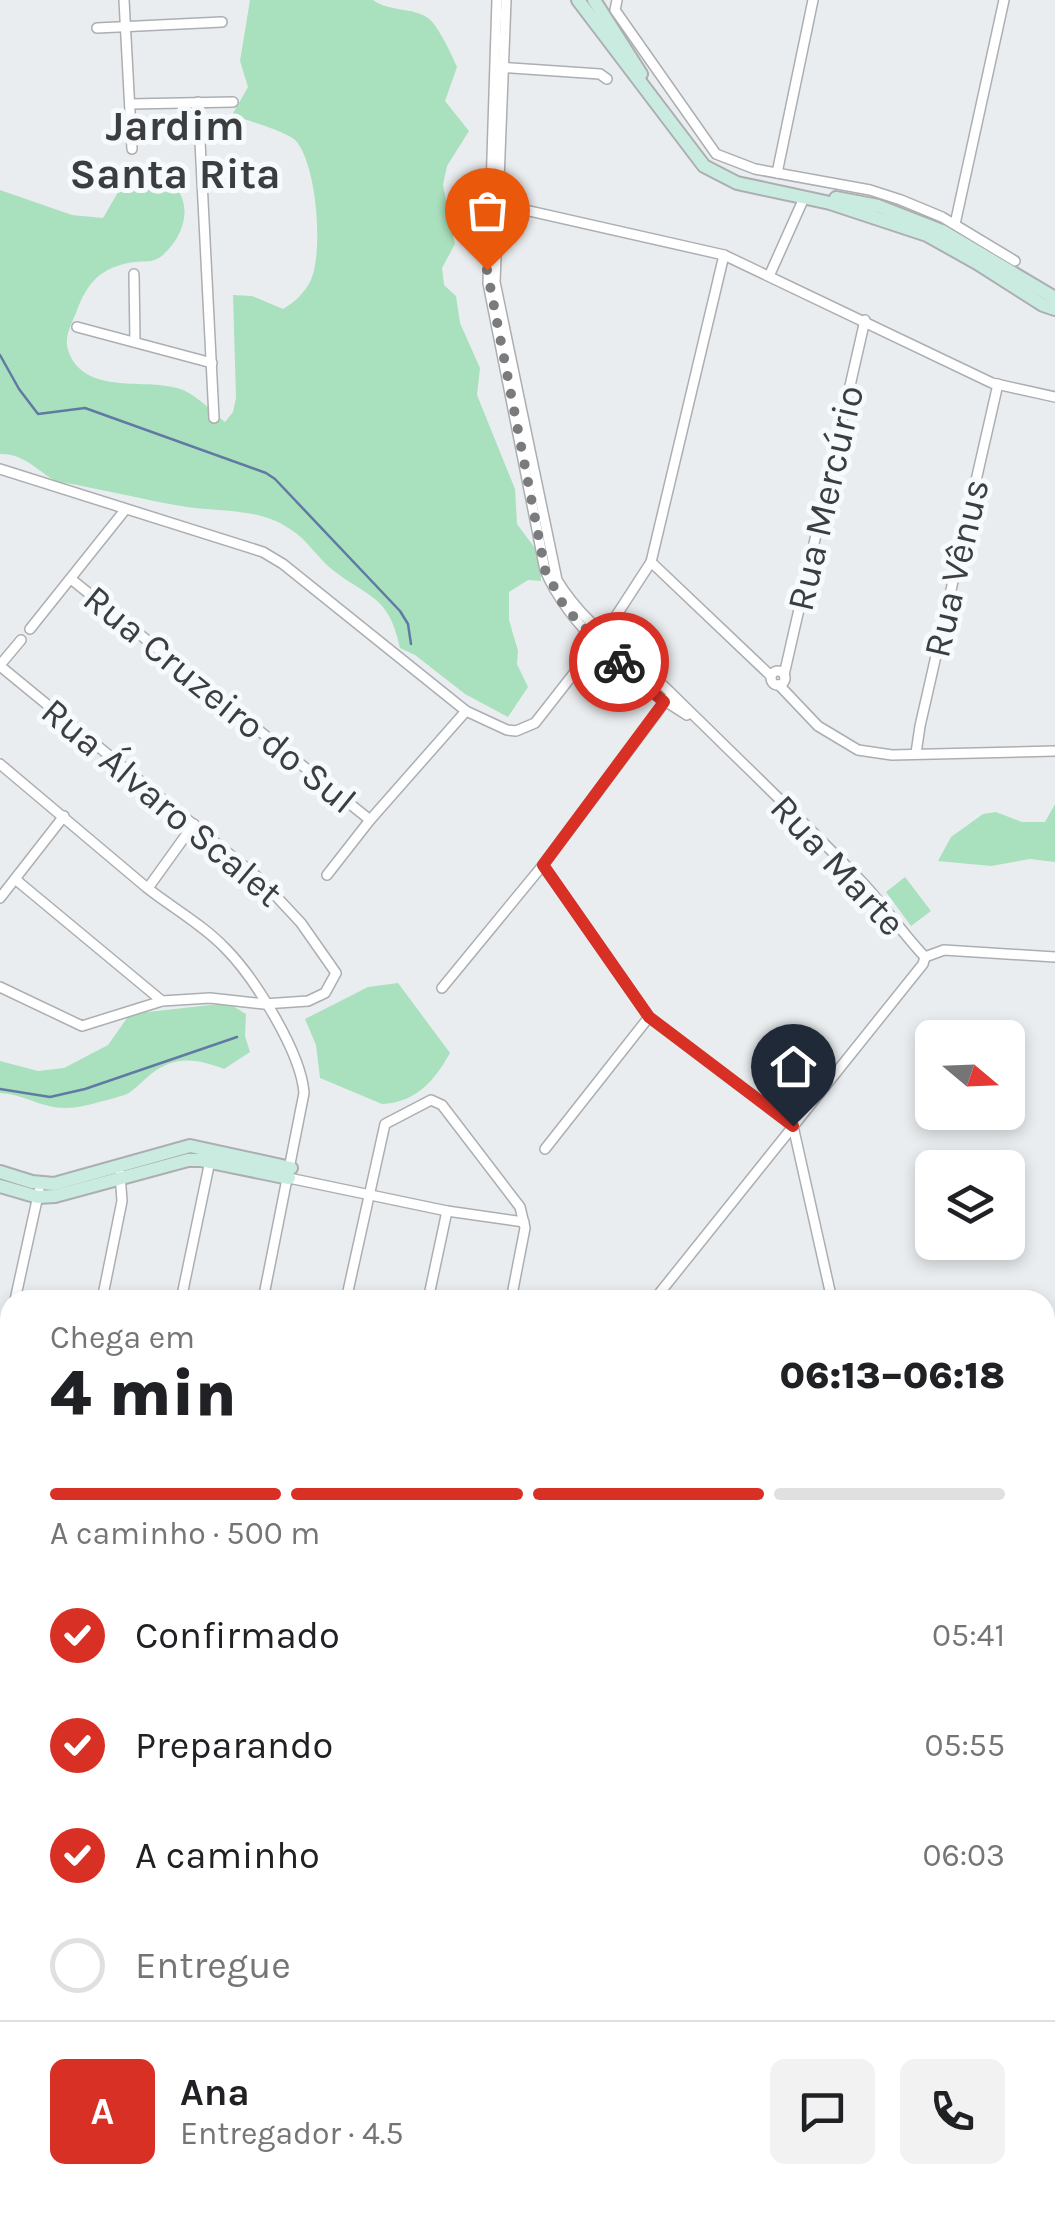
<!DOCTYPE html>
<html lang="pt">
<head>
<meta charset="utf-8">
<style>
	:root { --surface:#fff; --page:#f2f2f2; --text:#202124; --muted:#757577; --line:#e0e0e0; --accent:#d93025 }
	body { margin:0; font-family:Karla,sans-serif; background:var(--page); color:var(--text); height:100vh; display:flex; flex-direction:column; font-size:38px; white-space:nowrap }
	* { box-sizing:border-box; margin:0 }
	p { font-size:32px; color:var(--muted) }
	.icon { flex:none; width:55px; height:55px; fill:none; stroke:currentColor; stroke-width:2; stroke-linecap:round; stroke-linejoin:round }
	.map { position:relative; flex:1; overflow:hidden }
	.panel { position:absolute; left:0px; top:1290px; width:1055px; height:932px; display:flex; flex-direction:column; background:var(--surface); border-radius:30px 30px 0 0; box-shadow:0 5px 15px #0003 }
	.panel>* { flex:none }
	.needle { width:65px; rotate:109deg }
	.controls { position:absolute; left:915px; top:1020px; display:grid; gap:20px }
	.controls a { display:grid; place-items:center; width:110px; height:110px; border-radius:15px; background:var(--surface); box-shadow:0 5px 15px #0003; font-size:50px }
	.pin { position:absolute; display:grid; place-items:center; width:85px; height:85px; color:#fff; margin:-102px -42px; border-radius:50% 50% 50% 0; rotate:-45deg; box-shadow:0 0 10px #0007 }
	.pin .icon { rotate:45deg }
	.courier { position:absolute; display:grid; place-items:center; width:100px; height:100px; margin:-50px; border:8px solid #d93025; border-radius:50%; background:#fff; color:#222; box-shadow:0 2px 12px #0007 }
	.head em { font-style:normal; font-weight:800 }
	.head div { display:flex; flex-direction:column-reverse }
	.head { display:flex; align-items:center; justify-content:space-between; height:170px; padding:0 50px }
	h1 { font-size:65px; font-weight:800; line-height:75px }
	.bar { display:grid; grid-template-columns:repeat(4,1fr); gap:15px 10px; align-content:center; height:120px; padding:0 50px }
	.bar i { height:12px; border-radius:8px; background:var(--line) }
	.bar .selected { background:var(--accent) }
	.bar p { grid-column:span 4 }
	.line { display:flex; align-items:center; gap:25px; padding:0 50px; border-top:2px solid var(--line) }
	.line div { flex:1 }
	.round { display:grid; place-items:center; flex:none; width:105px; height:105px; border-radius:15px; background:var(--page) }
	ol { padding:0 50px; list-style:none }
	li { display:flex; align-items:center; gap:30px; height:110px }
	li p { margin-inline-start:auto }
	li .icon { padding:10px; border-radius:50%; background:var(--accent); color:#fff; stroke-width:4 }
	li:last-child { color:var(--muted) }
	li i { width:55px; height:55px; border:5px solid var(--line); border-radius:50% }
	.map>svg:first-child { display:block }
</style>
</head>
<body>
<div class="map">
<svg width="1055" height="2222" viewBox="0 0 1055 2222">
	<rect width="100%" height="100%" fill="#eaedef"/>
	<g fill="#a9e1be">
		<path d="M250 0H373C389 12 412 7 428 18 438 25 452 55 457 67L445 101 469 131 447 166 443 185 455 244 442 268 444 285 456 296 460 323 480 368 477 395 515 489 517 524 540 555 541 581 528 580 509 592V620L518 651 517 664 528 687 508 717 465 694 415 655 400 648C389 596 371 599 334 571 318 559 308 540 290 529 259 508 222 512 187 507 144 500 102 489 60 482 44 479 28 453 0 454V190L72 215 103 218 128 175C185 165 203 218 163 255 154 263 145 261 134 262 101 267 87 282 76 313 71 325 64 337 68 350 84 398 148 376 183 390 198 396 212 412 225 422L233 412 236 398 233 295 252 296 283 309C294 303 304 293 310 282 324 254 317 165 296 141 288 132 246 120 232 115L248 87 240 61Z"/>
		<path d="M1055 804V862L1030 859 991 866 938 861 951 837 983 814 996 812 1022 822H1045Z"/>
		<path d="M905 877 931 911 911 926 886 892Z"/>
		<path d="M398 983 450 1053C434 1081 417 1102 382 1104L320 1078 316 1045 305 1019 368 987Z"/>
		<path d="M228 1003 246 1014 245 1036 250 1052 224 1069C196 1059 176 1055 151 1074 143 1080 136 1089 127 1094 123 1096 89 1105 83 1106 46 1114 31 1095 0 1093V1061L38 1071 64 1068 108 1045 130 1014Z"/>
	</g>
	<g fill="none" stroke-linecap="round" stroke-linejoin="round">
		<g stroke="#617aa4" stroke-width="2.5">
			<path d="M0 355 19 389 38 414 85 408 266 473 275 479 400 611 408 624 411 644"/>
			<path d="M0 1089 50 1097 85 1089 237 1037"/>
			<path d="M0 1515 3 1540 10 1557"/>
		</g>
		<defs>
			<g id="street">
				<path d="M124 0 132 149"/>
				<path d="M497 0 488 283 545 570C568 625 636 685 687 715"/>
				<path d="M506 0 495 282 557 580C585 627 631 654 670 692 734 755 799 817 861 881 884 905 902 933 925 957"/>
				<path d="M617 0 615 10 716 154 755 169 870 190 901 200 942 217 1015 261"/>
				<path d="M97 28 222 22"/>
				<path d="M497 67 600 74 607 79"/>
				<path d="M198 102 214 418"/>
				<path d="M130 104 233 102"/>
				<path d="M777 173 813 0"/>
				<path d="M494 203 724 255 992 383 1055 397"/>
				<path d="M955 224 1004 0"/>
				<path d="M134 274 135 342"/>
				<path d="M770 274 804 198"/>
				<path d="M77 327 212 363"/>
				<path d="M0 469 263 552 283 564 466 711 507 730 516 731 535 723 603 636 651 562 724 255"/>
				<path d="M651 562 771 676"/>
				<path d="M71 579 370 820"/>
				<path d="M30 629 125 510"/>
				<path d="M0 665 21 640"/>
				<path d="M0 666 261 880 301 923 336 973 325 993 308 1001 264 1004 210 998 162 1001 82 1026 0 987"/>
				<circle cx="778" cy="678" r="7"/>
				<path d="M784 675 865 320"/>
				<path d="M779 685 818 726 858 750 892 755 1055 751"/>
				<path d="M916 753 920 726 998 384"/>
				<path d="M0 764C49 805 97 846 146 887 171 907 202 924 225 948 254 977 301 1052 304 1093L263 1300"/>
				<path d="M543 865 649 1017 793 1126 832 1300"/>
				<path d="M327 875 370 820 466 711"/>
				<path d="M15 879 162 1001"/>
				<path d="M148 888 194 824"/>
				<path d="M0 898 64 816"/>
				<path d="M925 957 944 950 1055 957"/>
				<path d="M442 988 543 865 667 699"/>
				<path d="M545 1149 649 1017"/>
				<path d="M289 1178 447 1211 524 1222"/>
				<path d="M15 1300 39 1191"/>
				<path d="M102 1300 122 1201 120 1174"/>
				<path d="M181 1300 210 1161"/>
				<path d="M346 1300 385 1124 431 1100 442 1105 520 1207 525 1228 511 1300"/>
				<path d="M428 1300 447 1211"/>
				<path d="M654 1300 923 964 925 957"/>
				<path d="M3 1354 10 1323"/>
				<path d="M1045 1809 1055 1803"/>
				<path d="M1045 1853 1055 1861"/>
				<path d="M0 2003 10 2011"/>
				<path d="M0 2010 10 2043"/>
				<path d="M240 2212 261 2222"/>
				<path d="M359 2222 367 2212"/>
				<path d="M399 2222 430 2212"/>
			</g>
			<g id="secondary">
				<path d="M578 0 704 166 737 183 830 203 927 235 977 263 1043 305 1055 309"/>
				<path d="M594 0 641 74"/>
				<path d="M836 198 878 206 942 231 1055 298"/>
				<path d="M0 1172 32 1182 54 1184 190 1146 291 1168"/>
				<path d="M0 1186 38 1197 55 1196 188 1160H201L289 1178"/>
				<path d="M0 1348 10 1370"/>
				<path d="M0 1397 10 1418"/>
			</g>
		</defs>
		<use href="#street" stroke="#acaeb1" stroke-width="12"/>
		<use href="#secondary" stroke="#acaeb1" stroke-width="16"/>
		<use href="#street" stroke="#fff" stroke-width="9"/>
		<use href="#secondary" stroke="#caece0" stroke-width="12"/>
	</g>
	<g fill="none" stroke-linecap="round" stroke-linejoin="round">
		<path stroke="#797b7c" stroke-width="10" stroke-dasharray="0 18" d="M487 270 545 570 565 608 619 662"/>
		<path stroke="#d93025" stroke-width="12" d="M619 662 664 702 543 865 649 1017 793 1126"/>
	</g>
	<g text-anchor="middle" stroke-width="10" stroke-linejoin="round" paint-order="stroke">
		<g font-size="38" fill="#3c3d3e" stroke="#f7fafd">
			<text transform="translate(825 498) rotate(-77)" y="13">Rua Mercúrio</text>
			<text transform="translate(956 568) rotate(-77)" y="13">Rua Vênus</text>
			<text transform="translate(220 699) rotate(39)" y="13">Rua Cruzeiro do Sul</text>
			<text transform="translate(162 802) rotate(40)" y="13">Rua Álvaro Scalet</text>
			<text transform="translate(838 865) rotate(47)" y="13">Rua Marte</text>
		</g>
		<g font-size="42" font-weight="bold" fill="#3c3d3e" stroke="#f7fafd">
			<text x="175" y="140">Jardim<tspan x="175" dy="48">Santa Rita</tspan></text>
		</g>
	</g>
</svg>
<div class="controls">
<a><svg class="needle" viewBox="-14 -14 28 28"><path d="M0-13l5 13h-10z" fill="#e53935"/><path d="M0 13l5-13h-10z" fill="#757577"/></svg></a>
<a><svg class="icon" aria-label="layers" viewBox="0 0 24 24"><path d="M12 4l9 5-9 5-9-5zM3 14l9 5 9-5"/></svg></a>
</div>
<div class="pin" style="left:487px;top:270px;background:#ea580c"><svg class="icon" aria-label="bag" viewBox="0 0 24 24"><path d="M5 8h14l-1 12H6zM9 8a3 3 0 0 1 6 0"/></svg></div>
<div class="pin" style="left:793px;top:1126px;background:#1f2937"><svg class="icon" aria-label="home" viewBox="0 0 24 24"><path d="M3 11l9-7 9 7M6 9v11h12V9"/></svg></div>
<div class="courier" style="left:619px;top:662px"><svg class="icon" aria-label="bike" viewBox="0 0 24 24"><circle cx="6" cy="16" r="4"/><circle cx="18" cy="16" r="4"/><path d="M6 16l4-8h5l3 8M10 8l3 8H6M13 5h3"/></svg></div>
<section class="panel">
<div class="head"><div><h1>4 min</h1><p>Chega em</p></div><em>06:13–06:18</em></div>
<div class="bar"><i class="selected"></i><i class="selected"></i><i class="selected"></i><i></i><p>A caminho · 500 m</p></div>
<ol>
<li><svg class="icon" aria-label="check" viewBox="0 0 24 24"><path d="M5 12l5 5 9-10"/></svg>Confirmado<p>05:41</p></li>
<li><svg class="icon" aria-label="check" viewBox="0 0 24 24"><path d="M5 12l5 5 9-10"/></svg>Preparando<p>05:55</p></li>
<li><svg class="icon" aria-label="check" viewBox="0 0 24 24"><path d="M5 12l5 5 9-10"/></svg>A caminho<p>06:03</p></li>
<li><i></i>Entregue</li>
</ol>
<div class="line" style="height:180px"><b class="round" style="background:var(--accent);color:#fff">A</b><div><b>Ana</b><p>Entregador · 4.5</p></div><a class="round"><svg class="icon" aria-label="chat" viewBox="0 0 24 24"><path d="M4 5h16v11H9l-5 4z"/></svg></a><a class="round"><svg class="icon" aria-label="phone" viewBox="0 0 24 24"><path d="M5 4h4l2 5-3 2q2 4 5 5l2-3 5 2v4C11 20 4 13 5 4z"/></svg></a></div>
</section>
</div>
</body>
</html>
